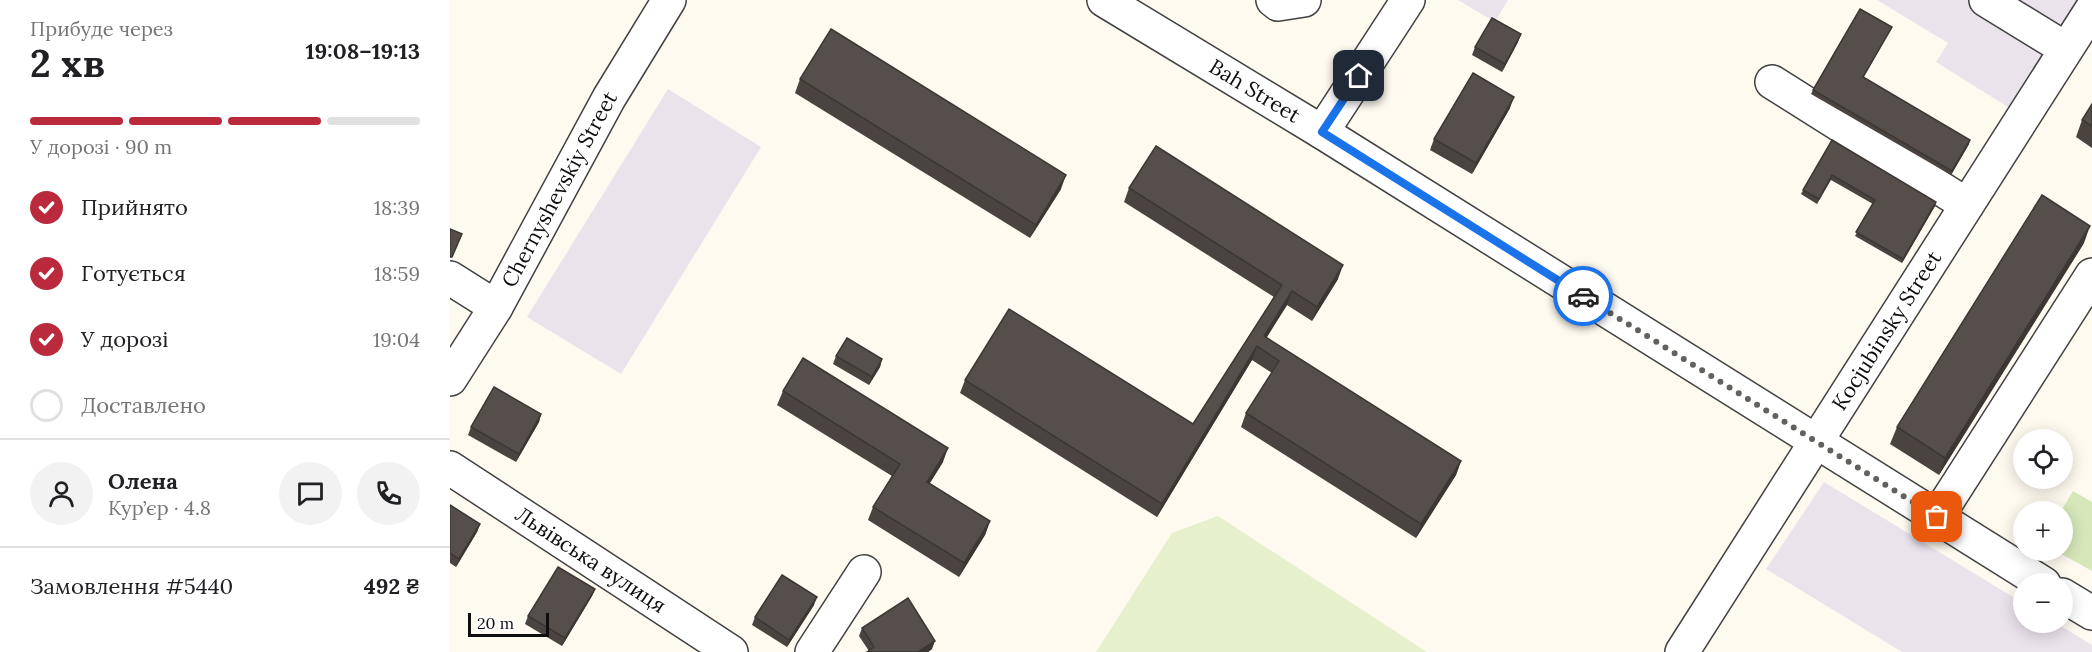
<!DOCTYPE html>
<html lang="uk">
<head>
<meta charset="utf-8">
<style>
	:root { --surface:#fff; --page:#f2f2f2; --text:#202124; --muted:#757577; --line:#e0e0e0; --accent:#ba2a3c }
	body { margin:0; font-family:Lora,serif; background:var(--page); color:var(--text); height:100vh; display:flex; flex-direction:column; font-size:22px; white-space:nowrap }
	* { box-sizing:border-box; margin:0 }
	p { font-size:20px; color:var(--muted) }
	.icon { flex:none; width:33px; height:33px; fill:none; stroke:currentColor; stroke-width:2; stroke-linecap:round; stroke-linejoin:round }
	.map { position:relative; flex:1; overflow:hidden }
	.sheet { display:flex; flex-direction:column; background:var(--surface); width:450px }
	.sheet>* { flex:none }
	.controls { position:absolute; left:1563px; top:429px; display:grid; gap:12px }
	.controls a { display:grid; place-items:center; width:60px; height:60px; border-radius:50%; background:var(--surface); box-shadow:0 3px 15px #0003; font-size:30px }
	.scale { position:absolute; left:18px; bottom:15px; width:81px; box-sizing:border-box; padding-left:6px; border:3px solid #0e0e0e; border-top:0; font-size:16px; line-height:21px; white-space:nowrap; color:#0e0e0e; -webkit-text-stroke:4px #fff; paint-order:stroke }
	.pin { position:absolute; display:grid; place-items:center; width:51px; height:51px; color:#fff; margin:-26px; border-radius:12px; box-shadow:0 3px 9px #0006 }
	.courier { position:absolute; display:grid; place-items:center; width:60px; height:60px; margin:-30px; border:4px solid #1a73e8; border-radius:50%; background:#fff; color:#222; box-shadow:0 2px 8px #0007 }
	.overview em { font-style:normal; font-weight:800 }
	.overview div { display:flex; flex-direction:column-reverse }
	.overview { display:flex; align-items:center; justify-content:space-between; height:102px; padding:0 30px }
	h1 { font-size:39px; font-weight:800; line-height:45px }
	.bar { display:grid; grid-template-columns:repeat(4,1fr); gap:9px 6px; align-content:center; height:72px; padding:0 30px }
	.bar i { height:8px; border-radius:4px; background:var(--line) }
	.bar .current { background:var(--accent) }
	.bar p { grid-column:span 4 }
	.line { display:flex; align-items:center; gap:15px; padding:0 30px; border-top:2px solid var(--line) }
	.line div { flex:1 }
	.round { display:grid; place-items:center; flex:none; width:63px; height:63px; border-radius:32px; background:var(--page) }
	ol { padding:0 30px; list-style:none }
	li { display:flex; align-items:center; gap:18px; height:66px }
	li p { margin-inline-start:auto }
	li .icon { padding:6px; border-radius:50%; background:var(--accent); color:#fff; stroke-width:4 }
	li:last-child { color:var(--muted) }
	li i { width:33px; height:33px; border:3px solid var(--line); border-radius:50% }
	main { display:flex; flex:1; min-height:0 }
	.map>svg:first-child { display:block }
</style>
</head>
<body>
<main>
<section class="sheet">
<div class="overview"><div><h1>2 хв</h1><p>Прибуде через</p></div><em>19:08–19:13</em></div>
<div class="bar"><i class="current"></i><i class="current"></i><i class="current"></i><i></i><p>У дорозі · 90 m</p></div>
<ol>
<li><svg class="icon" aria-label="check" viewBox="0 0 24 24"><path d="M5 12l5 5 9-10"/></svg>Прийнято<p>18:39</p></li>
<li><svg class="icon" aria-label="check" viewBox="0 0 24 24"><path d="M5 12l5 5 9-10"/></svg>Готується<p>18:59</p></li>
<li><svg class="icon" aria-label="check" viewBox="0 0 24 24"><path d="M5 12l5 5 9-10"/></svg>У дорозі<p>19:04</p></li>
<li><i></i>Доставлено</li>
</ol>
<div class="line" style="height:108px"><a class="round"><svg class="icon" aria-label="person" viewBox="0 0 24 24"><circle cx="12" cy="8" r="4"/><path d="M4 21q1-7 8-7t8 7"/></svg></a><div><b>Олена</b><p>Кур’єр · 4.8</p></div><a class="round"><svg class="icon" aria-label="chat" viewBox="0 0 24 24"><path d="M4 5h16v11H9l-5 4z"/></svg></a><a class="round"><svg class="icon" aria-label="phone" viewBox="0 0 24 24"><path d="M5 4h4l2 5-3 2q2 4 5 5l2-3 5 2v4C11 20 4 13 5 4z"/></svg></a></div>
<div class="line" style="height:78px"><div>Замовлення #5440</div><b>492 ₴</b></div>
</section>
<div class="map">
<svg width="1642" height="652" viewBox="0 0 1642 652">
	<rect width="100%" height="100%" fill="#fefaf0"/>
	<g fill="#ebe3ec">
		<path d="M1008 0H1058L1045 22Z"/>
		<path d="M1427 0H1628L1561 109 1486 62 1498 43Z"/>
		<path d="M218 89 311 147 171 374 77 317Z"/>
		<path d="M1374 482 1573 603 1574 622 1606 623 1642 645V652H1452L1316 569Z"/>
	</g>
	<path fill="#d6e8ba" d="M1623 491 1642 502V571L1606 551 1612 550 1611 511Z"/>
	<path fill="#e6f0cc" d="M768 516 977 652H646L722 533Z"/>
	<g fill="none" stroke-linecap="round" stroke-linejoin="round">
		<defs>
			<g id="minor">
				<path id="s1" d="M654 0 872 132 1594 584"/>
				<path d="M823 0 828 4 854 0"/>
				<path d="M1536 0 1616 49"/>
				<path d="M1322 82 1517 205"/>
				<path d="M872 132 958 0"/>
				<path d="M0 278 46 307"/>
				<path id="s2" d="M0 379 46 307 159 98 219 0"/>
				<path id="s3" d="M0 468 281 652"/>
				<path d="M1487 517 1642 275"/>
				<path d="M1612 595 1642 613"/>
				<path d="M362 652 414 572"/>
				<path id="s4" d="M1232 652 1642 9"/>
			</g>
		</defs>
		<use href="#minor" stroke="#414141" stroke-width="36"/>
		<use href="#minor" stroke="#fff" stroke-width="33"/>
	</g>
	<g fill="#4a4340">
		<path d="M1442 27 1413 78 1519 144 1501 175 1361 94 1363 90Z"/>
		<path d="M1068 42 1052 72 1022 55 1025 47Z"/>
		<path d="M350 79 611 189 580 238 345 93Z"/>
		<path d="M1642 104V148L1626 137 1632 120Z"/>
		<path d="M1060 108 1022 174 980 150 984 139Z"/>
		<path d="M1382 140 1485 206 1452 263 1405 236 1423 204 1381 180 1367 204 1351 194Z"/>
		<path d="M679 188 888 279 862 321 837 305 816 338 1011 461 1006 475 966 538 791 427 796 413 822 373 802 360 707 517 510 393 515 380 743 424 824 297 674 202Z"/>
		<path d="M1634 243 1489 475 1440 444 1447 427Z"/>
		<path d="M386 356 432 359 430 367 419 385 383 364Z"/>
		<path d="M333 391 493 462 479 484 540 521 535 535 509 577 418 520 423 507 442 476 327 405Z"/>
		<path d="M91 414 89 422 66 462 18 435 21 427Z"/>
		<path d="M0 505 30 524 27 532 6 567 0 563Z"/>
		<path d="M145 589 142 596 112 646 75 624 78 616Z"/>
		<path d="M364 605 337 647 302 625 305 617Z"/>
		<path d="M412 628 482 649 478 652H417L419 651 409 636Z"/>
	</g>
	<g fill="#3c3734">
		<path d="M1071 34 1068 42 1052 72 1055 64Z"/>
		<path d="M1064 97 1060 108 1022 174 1026 163Z"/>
		<path d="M1520 140 1519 144 1501 175 1502 171Z"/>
		<path d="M616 175 611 189 580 238 586 225Z"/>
		<path d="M1486 202 1485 206 1452 263 1453 259Z"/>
		<path d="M1640 226 1634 243 1489 475 1495 458Z"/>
		<path d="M893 265 888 279 862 321 867 307Z"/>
		<path d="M842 291 837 305 809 350 814 336Z"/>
		<path d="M807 346 802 360 707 517 712 504Z"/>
		<path d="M432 359 430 367 419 385 422 377Z"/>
		<path d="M91 414 89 422 66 462 69 454Z"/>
		<path d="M498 448 493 462 472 496 477 482Z"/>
		<path d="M1011 461 1006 475 966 538 971 524Z"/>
		<path d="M540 521 535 535 509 577 514 563Z"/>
		<path d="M30 524 27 532 6 567 9 559Z"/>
		<path d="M145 589 142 596 112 646 115 638Z"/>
		<path d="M367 597 364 605 337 647 339 640Z"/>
		<path d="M485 641 482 649 478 652H468Z"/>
	</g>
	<g fill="#564e4b" stroke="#3c3734" stroke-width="1.5">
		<path d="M1410 9 1442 27 1413 77 1520 140 1502 171 1363 90Z"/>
		<path d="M1042 18 1071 34 1055 64 1025 47Z"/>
		<path d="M381 29 616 175 586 225 350 79Z"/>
		<path d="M1023 73 1064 97 1026 163 984 139Z"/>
		<path d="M1642 104V126L1632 120Z"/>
		<path d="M1382 140 1486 202 1453 259 1406 232 1425 200 1382 175 1369 199 1353 190Z"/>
		<path d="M706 146 893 265 867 307 842 291 814 336 1011 461 971 524 796 413 829 361 807 346 712 504 515 380 559 309 743 424 832 285 679 188Z"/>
		<path d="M1592 195 1640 226 1495 458 1447 427Z"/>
		<path d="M0 229 12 234 2 257H0Z"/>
		<path d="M397 338 432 359 422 377 386 356Z"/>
		<path d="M353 358 498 448 477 482 540 521 514 563 423 507 450 464 333 391Z"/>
		<path d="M44 387 91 414 69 454 21 427Z"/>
		<path d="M0 505 30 524 9 559 0 553Z"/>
		<path d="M108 567 145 589 115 638 78 616Z"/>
		<path d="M332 575 367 597 339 640 305 617Z"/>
		<path d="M458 598 485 641 468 652H417L424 647 412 628Z"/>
	</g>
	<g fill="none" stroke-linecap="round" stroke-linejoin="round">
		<path stroke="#62615d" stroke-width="6" stroke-dasharray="0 10.8" d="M1133 296 1487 517"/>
		<path stroke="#1a73e8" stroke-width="8" d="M909 76 872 132 1133 296"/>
	</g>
	<g text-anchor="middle" stroke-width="6" stroke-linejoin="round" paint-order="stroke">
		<g font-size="21" fill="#0e0e0e" stroke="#fff">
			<text dy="7" stroke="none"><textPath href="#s1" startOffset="176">Bah Street</textPath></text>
			<text dy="7" stroke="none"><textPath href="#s2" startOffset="219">Chernyshevskiy Street</textPath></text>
			<text dy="7" stroke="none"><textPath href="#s4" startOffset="381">Kocjubinsky Street</textPath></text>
			<text dy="7" stroke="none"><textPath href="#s3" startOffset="168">Львівська вулиця</textPath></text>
		</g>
	</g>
</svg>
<div class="controls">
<a><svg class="icon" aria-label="locate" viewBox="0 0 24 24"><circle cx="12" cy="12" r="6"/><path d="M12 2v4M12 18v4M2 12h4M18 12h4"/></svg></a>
<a>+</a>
<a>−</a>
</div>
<div class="scale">20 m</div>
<div class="pin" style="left:1487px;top:517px;background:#ea580c"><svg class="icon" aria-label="bag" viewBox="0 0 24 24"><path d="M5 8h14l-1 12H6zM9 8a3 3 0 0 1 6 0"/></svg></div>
<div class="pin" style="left:909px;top:76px;background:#1f2937"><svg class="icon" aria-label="home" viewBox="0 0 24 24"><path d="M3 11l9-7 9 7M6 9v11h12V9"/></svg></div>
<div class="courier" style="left:1133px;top:296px"><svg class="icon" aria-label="car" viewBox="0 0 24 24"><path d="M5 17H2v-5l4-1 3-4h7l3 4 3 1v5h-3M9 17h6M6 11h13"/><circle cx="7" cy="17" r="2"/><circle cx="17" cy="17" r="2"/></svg></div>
</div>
</main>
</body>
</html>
